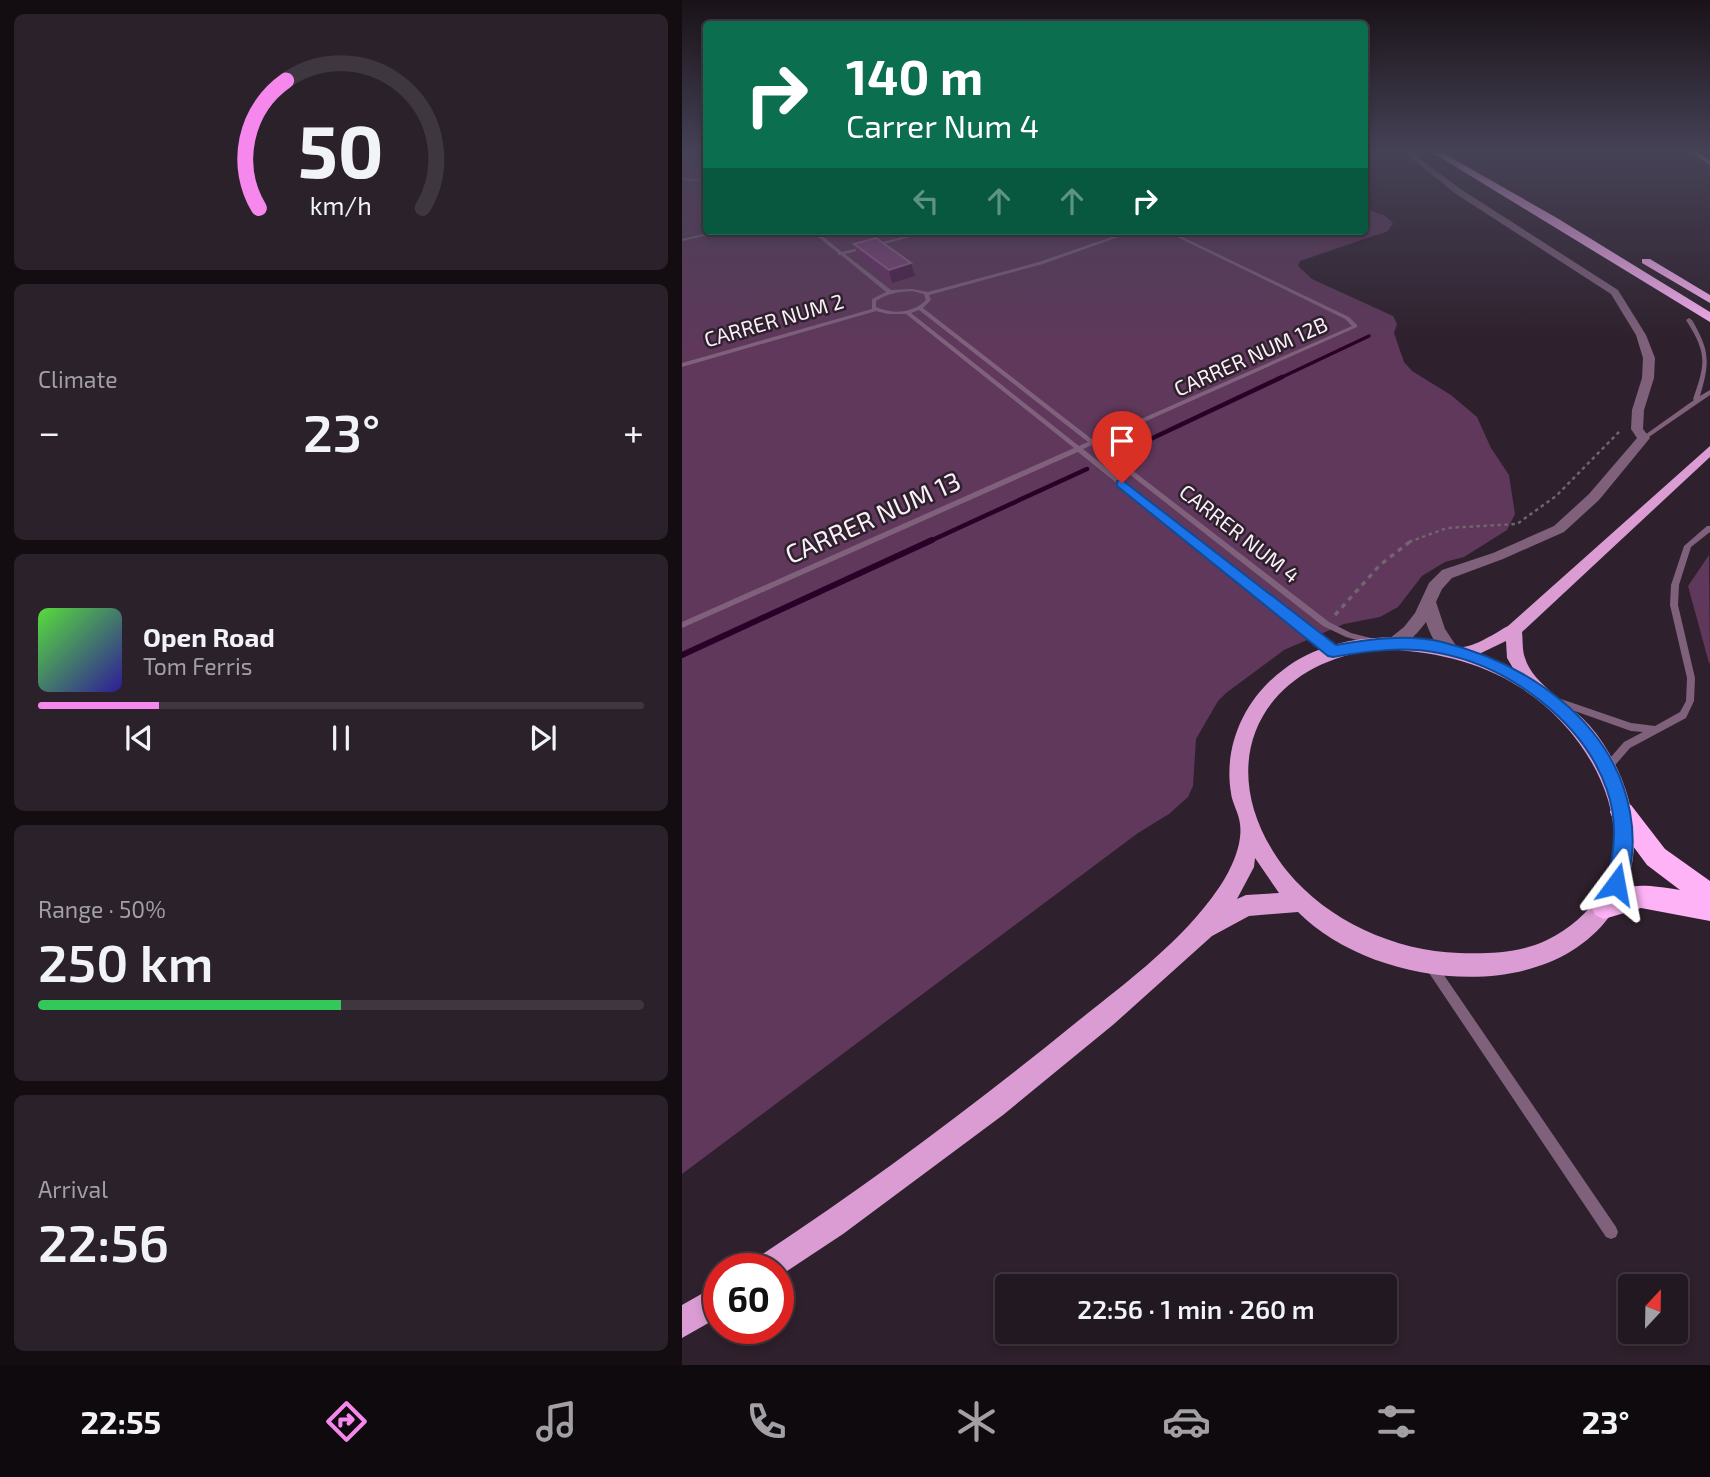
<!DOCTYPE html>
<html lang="en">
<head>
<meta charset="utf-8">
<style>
  body { margin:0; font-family:"Exo 2",sans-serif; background:#2a212a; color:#f1f3f6; height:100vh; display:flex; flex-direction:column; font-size:26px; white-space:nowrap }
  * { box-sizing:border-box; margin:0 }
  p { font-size:23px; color:#a2a0a5 }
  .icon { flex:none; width:38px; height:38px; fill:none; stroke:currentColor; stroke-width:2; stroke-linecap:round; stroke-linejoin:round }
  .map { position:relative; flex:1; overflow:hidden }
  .panel { display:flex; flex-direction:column; gap:14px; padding:14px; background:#130d12; width:682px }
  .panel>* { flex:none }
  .top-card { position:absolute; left:21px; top:21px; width:665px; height:214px; border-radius:7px; box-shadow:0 4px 10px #0003,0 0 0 2px #3f373f; background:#0b6e4f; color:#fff; overflow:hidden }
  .needle { width:46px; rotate:22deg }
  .controls { position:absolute; left:936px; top:1274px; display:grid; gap:14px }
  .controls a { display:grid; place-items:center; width:70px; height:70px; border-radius:7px; background:#221821; box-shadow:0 4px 10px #0003,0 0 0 2px #3f373f; font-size:35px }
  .speed { position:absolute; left:21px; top:1253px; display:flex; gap:14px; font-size:35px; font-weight:700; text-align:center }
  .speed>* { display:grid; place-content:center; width:91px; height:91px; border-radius:50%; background:#221821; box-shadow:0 4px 10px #0003,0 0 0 2px #3f373f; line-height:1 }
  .speed .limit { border:10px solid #d22; background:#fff; color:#111 }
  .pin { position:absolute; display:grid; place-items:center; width:60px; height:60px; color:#fff; margin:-72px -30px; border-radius:50% 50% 50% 0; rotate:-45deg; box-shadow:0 0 7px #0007 }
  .pin .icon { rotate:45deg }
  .me { position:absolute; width:77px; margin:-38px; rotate:13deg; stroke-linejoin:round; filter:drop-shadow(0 0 5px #0008) }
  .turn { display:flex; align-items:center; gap:24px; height:147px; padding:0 28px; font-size:32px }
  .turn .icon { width:91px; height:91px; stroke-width:2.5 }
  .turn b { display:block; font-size:49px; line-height:60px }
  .lanes { display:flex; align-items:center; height:66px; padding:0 28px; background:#0003; justify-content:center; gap:35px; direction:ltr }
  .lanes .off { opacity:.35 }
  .big { font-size:52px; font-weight:600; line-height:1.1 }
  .panel .tile { flex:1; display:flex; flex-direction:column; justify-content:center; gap:10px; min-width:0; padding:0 24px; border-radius:10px; background:#2a212a }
  .panel .dial { align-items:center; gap:0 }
  .dial svg { height:182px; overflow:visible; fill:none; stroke:#3f373f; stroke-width:7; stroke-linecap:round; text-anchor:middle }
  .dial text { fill:#f1f3f6; stroke:none }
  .song { display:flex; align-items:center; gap:21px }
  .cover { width:84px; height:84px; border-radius:10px; background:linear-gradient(135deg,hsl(110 70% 55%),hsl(250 70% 35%)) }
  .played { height:7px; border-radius:4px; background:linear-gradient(90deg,#f688ed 20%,#3f373f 20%) }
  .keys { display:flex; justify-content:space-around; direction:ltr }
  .heat { display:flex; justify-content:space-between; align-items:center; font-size:38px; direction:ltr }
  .charge { height:10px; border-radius:5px; background:linear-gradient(90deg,#34c759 50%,#3f373f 0) }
  .trip { position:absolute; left:313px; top:1274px; width:402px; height:70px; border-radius:7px; background:#221821; box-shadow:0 4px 10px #0003,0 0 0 2px #3f373f; font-weight:600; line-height:70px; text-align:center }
  .menu { display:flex; height:112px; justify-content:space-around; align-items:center; background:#0e0a0d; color:#a2a0a5 }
  .menu .icon { width:49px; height:49px }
  .menu .on { color:#f688ed }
  .menu b { font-size:32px; color:#f1f3f6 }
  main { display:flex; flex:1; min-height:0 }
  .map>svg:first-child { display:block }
</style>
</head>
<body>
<main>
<section class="panel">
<div class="tile dial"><svg viewBox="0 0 100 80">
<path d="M14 69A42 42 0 1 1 86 69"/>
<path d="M14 69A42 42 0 0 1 26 13" stroke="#f688ed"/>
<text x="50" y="56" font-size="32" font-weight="700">50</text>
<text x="50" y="72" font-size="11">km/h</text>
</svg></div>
<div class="tile"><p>Climate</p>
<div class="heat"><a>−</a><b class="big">23°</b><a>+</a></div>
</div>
<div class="tile">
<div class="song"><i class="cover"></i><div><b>Open Road</b><p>Tom Ferris</p></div></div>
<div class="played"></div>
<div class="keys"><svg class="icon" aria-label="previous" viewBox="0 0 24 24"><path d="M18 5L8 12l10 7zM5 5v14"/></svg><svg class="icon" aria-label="pause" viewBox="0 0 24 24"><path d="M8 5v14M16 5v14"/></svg><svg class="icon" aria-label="next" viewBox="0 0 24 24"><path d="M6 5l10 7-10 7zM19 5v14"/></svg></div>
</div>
<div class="tile"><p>Range · 50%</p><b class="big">250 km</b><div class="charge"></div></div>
<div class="tile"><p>Arrival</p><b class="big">22:56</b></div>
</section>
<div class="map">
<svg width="1028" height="1365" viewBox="0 0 1028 1365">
  <rect width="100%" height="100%" fill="#2e202c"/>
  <path fill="#5f385b" d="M0 153H24V231H682L683 209 702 215 711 223 706 231 618 261 616 266 630 279 711 316 715 324 712 333 722 362 730 371 769 395 795 417 809 448 827 475 833 514 825 530 782 557 763 562 740 576 716 607 698 617 662 624 602 650 544 693 536 701 514 739 511 786 506 797 487 814 456 833 0 1174Z
    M1027 555 1028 663H1027L1006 586Z"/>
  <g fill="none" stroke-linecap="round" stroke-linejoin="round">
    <path stroke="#2a0029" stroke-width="3.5" d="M596 379 687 336"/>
    <path stroke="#2a0029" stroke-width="4.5" d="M441 452 600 377
      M246 542 405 469"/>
    <path stroke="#2a0029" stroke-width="6" d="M0 655 250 540"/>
    <path stroke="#71646f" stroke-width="2.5" stroke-dasharray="3.5 3.5" stroke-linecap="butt" d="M727 542 765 528 835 524 874 496 939 430"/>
    <path stroke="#71646f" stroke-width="3.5" stroke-dasharray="5 5" stroke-linecap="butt" d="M653 615 698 565 730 540"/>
    <path fill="#7f617c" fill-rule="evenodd" d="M0 178 24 180V182L0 180Z
      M35 231H43L0 241V239Z
      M129 231H134L160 252 245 231H252L163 254 209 290 230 289 246 292 357 262 447 231H453L361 264 247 295 249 300 241 308 411 440 670 326 663 319 483 231H488L667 317 675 325V327L415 443 647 622 669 633 696 640 697 642 696 644 693 645 664 637 641 626 410 445 401 449 654 650 655 652 654 654H648L396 452 0 628V622L392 448 224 314H206L194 311 0 367V363L190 309V299L204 292 159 255H156V253ZM230 291 242 294 244 300C231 313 212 315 194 307V301C206 293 217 292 230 291ZM237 310 406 442 397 446 229 313Z
      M1007 318 1010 320C1028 351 1028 362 1018 396L1028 390V395L964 439H960V437L1012 400 1011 399C1024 363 1025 353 1004 320Z
      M1025 526H1028V532L1009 547 997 585 996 605 1013 678 1012 701 1004 718 948 748 928 771 925 772 922 771 920 768 922 765 942 742 961 732 949 731 873 704 872 702 873 700 876 698 949 723 973 726 998 712 1004 701 1005 678 988 605 989 585 1002 546Z
      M749 960 753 962 934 1227 936 1232 934 1237 929 1239 924 1237 745 970 743 966 745 962Z"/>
    <path fill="#7f617c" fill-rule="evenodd" d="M723 153H730L780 190 936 290 964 335 973 358 972 378 962 410 961 429 968 438 917 500 882 532 821 559 770 578 760 589 754 602 763 629 777 650 769 656C756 652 748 634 744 622 735 634 720 652 704 647L702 643 722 627 733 613 747 583 760 570 811 553 872 526 907 494 955 438 949 429 950 410 960 378 961 358 954 335 929 294 774 194Z"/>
    <path fill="#da9cd3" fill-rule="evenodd" d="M1010 153H1017L1028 160V165Z
      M1028 446V457L840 632C841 640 840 650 843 658 851 685 889 704 908 726 933 755 952 799 952 837 953 866 944 894 927 917 859 1008 689 986 616 912L567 916 530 936 432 1024 321 1115 161 1234 96 1277V1269H68L73 1259C183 1187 289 1108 391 1025 442 984 499 943 536 889 548 872 561 845 558 824 557 813 550 803 549 793 541 746 563 698 601 670 638 641 689 634 735 639 749 640 763 646 777 647 792 648 813 633 826 626ZM824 641 825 658 831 668 797 654ZM698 649C748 651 796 660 839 688 927 744 983 880 865 940 839 953 805 954 777 953 713 951 646 921 605 871 526 771 573 663 698 649ZM573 858 597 893 564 895 555 899 572 867Z
      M37 1284V1317L0 1338V1305Z"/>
    <path fill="#feb3f6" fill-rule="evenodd" d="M751 153H761L875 218 1028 312V322Z
      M960 259H968L1028 295V303L960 263Z
      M940 801 949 805 983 849 1028 881V921L959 908 922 919 913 915 909 906 913 897C948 883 961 884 998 890L965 865 931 819 928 812 931 805Z"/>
  </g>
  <path fill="#6d2f69" d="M172 244 233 276 210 283 176 257Z"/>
  <path fill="#4d214a" d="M229 263 233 276 210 283 207 270Z"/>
  <path fill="#7c4478" stroke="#905f8c" stroke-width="2" d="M194 238 229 263 207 270 172 244Z"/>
  <linearGradient id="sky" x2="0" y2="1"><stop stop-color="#191218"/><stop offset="0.44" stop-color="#464256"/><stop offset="1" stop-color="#464256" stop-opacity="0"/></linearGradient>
  <rect width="1028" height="344" fill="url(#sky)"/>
  <path fill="#1a73e8" stroke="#114b97" stroke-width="2" d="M440 480 654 645C688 639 725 634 760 642 845 663 931 721 948 812 953 840 952 865 941 891L934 894 927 891 924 884C933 853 936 821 925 790 902 722 827 666 757 653 721 646 687 651 651 657L646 656 435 486V481Z"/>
  <g text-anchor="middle" stroke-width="5" stroke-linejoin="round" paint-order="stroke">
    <g font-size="21" fill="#faf0f8" stroke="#2e202c">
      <text transform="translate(92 321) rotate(-16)" y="7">CARRER NUM 2</text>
      <text transform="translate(569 357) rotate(-24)" y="7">CARRER NUM 12B</text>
      <text transform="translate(557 534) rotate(38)" y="7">CARRER NUM 4</text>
    </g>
    <g font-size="26" fill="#faf0f8" stroke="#2e202c">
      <text transform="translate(191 518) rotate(-24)" y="9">CARRER NUM 13</text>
    </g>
  </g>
</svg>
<div class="controls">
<a><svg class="needle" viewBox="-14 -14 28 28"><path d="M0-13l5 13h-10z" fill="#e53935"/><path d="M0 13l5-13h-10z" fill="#a2a0a5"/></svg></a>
</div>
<div class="speed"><div class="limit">60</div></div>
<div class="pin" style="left:440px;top:483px;background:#d93025"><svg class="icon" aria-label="arrive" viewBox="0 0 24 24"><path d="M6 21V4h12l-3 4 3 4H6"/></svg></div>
<svg class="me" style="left:934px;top:884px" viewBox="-20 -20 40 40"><path d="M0-17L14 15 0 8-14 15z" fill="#1a73e8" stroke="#fff" stroke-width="4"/></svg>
<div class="trip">22:56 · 1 min · 260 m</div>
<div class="top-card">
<div class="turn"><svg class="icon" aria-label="right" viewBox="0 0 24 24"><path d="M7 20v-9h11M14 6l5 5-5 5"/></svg><div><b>140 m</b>Carrer Num 4</div></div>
<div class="lanes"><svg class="icon off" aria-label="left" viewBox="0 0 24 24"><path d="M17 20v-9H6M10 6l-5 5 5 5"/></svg><svg class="icon off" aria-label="ahead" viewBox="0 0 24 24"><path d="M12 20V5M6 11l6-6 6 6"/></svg><svg class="icon off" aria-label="ahead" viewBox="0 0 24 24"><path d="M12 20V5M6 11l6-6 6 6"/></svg><svg class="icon" aria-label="right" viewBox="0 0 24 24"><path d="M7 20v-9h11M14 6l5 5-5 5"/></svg></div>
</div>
</div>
</main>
<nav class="menu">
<b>22:55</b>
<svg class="icon on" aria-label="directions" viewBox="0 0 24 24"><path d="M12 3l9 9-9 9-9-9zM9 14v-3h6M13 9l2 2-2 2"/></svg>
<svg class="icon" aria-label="music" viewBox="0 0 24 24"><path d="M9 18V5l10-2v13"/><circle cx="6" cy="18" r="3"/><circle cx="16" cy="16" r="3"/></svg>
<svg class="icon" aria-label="phone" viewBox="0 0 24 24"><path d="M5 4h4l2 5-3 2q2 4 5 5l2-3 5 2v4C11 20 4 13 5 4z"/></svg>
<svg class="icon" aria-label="climate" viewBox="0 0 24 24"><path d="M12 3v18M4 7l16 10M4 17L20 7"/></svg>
<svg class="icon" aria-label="car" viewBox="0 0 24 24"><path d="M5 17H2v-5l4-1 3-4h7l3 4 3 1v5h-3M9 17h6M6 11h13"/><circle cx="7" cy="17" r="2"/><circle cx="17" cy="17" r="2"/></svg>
<svg class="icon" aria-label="filters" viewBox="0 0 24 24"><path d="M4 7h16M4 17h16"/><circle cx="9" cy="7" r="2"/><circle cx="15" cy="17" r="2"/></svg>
<b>23°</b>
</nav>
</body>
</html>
